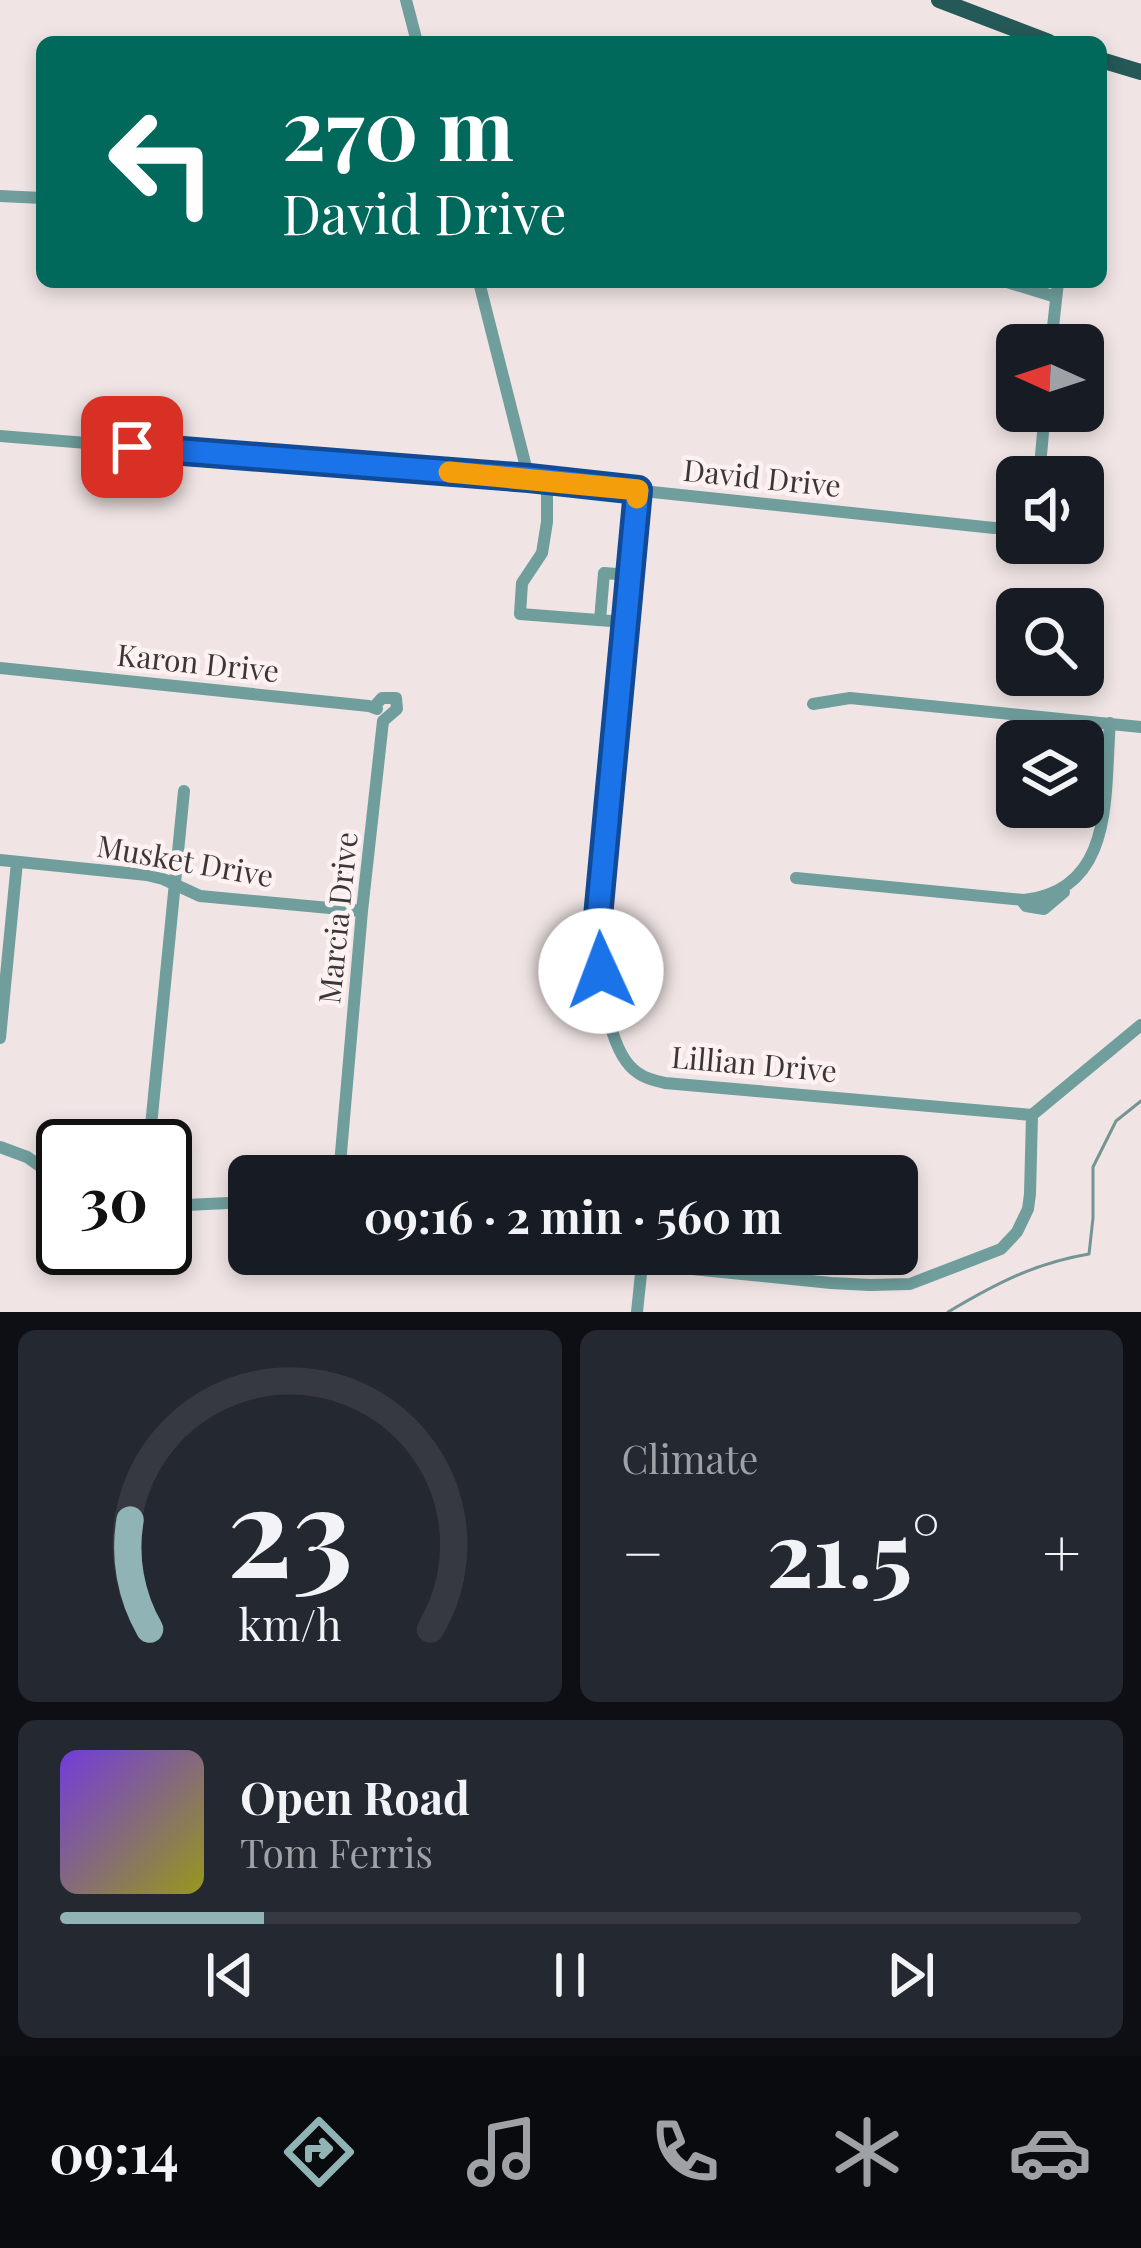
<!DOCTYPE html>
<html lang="en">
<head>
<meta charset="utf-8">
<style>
  body { margin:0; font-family:"Playfair Display",serif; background:#242831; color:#f1f3f6; height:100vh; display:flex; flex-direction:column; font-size:45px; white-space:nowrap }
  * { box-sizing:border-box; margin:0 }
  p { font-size:39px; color:#9ea1a6 }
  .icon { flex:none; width:66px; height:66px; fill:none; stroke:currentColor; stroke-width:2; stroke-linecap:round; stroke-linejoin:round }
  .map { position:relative; height:1312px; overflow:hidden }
  .details { display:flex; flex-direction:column; gap:18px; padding:18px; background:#0d0f14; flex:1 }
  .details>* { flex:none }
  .hud { position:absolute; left:36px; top:36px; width:1071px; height:252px; border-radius:18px; box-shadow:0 6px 18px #0003; background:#00695c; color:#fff; overflow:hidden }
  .needle { width:78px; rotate:273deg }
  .fabs { position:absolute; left:996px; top:324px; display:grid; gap:24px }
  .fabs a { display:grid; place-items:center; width:108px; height:108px; border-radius:18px; background:#171b24; box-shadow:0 6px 18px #0003; font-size:60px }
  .speed { position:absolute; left:36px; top:1119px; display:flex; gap:24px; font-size:60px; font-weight:700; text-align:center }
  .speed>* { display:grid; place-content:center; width:156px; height:156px; border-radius:50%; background:#171b24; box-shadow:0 6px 18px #0003; line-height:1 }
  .speed .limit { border:6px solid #111; border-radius:18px; background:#fff; color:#111 }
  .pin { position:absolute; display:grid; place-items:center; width:102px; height:102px; color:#fff; margin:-51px; border-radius:24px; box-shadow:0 6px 18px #0006 }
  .me { position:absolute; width:132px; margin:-66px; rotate:358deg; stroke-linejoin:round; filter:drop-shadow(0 0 9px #0008) }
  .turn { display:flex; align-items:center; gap:42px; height:252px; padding:0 48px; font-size:54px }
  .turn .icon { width:156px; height:156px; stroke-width:2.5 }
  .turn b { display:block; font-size:84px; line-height:102px }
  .big { font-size:90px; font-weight:700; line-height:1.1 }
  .details .tile { flex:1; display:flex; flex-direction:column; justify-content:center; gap:18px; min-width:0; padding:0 42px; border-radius:18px; background:#242831 }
  .details .dial { align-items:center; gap:0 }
  .dial svg { height:312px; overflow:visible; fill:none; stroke:#363941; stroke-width:7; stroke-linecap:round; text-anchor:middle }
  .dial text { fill:#f1f3f6; stroke:none }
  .song { display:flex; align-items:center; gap:36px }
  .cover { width:144px; height:144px; border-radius:18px; background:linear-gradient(135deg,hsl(260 70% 55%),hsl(60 70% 35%)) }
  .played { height:12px; border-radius:6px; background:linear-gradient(90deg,#90b4b5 20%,#363941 20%) }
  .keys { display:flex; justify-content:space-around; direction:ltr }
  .heat { display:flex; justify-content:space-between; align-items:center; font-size:66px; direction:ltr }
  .details .tiles { flex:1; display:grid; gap:18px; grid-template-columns:1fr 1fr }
  .tile:last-child { grid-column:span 2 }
  .trip { position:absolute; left:228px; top:1155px; width:690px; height:120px; border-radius:18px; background:#171b24; box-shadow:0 6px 18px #0003; font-weight:700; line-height:120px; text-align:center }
  .menu { display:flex; height:192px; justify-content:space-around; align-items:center; background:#090b0e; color:#9ea1a6 }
  .menu .icon { width:84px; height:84px }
  .menu .active { color:#90b4b5 }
  .menu b { font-size:54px; color:#f1f3f6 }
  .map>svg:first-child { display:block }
</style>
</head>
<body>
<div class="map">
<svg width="1141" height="1312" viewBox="0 0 1141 1312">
  <rect width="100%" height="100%" fill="#f0e5e4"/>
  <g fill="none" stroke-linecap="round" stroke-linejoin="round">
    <path stroke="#749593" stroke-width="3" d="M948 1312C995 1284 1035 1263 1089 1254L1093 1218V1167L1116 1121 1141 1101"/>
    <path stroke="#6f9e9c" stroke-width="12" d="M406 0 417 42
      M0 196 42 198
      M479 282 529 479
      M1007 282 1056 297
      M1051 345 1058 282
      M0 436 529 479 994 528H1017
      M1039 477 1045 411
      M547 480V522L542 553 522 583 520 614 624 622
      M637 490 596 938C601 973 606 1053 638 1073 646 1079 656 1081 665 1083L1032 1115 1141 1025
      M600 620 604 573 629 575
      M0 668 369 706 377 709
      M813 704 850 698 1141 727
      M0 860 147 875 163 879 200 896 362 911
      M796 878 1024 900C1116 890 1104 792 1110 723
      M1021 900 1026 906 1044 909 1064 892
      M0 1038 17 862
      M149 1146 184 791
      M0 1147 27 1157 63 1182
      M339 1176 362 911 383 721 397 709 396 698H382L374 707
      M165 1206 249 1202
      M542 1254 831 1283 870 1285 910 1284 1001 1249 1017 1232 1028 1209 1030 1194 1032 1115
      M637 1312 642 1264"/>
    <path stroke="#245958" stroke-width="16" d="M939 0 1049 42
      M1101 60 1141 72"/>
  </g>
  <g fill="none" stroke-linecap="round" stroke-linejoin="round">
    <defs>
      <path id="route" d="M132 447 529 478 638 490 596 938 601 971"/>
    </defs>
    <use href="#route" stroke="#114b97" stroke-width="30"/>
    <use href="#route" stroke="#1a73e8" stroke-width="21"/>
    <path stroke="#f59e0b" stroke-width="21" d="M449 472 638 490 637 498"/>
  </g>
  <g text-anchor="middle" stroke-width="9" stroke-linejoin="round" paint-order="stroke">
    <g font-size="30" fill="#3c3737" stroke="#fdf2f1">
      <text transform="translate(762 479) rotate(6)" y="10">David Drive</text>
      <text transform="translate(198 664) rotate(6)" y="10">Karon Drive</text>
      <text transform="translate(185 862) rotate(10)" y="10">Musket Drive</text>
      <text transform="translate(339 918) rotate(-84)" y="10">Marcia Drive</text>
      <text transform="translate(754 1065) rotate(5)" y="10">Lillian Drive</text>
    </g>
  </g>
</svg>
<div class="fabs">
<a><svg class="needle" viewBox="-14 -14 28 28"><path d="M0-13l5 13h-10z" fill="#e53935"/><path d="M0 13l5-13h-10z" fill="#9ea1a6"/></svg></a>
<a><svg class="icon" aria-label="sound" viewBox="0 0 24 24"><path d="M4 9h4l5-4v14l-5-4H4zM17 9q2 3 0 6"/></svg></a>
<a><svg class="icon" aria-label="search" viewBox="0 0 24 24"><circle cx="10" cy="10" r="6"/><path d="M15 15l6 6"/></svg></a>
<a><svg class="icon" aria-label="layers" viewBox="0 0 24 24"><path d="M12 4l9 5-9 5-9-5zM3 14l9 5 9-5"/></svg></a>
</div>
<div class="speed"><div class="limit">30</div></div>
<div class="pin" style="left:132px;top:447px;background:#d93025"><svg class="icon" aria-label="arrive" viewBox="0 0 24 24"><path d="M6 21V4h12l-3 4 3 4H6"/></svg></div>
<svg class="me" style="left:601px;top:971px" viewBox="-20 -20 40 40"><circle r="19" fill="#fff"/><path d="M0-13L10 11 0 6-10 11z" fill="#1a73e8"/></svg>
<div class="trip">09:16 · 2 min · 560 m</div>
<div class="hud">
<div class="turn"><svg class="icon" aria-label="left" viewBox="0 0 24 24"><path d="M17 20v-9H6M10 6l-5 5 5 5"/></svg><div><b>270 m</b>David Drive</div></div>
</div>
</div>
<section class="details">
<div class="tiles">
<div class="tile dial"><svg viewBox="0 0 100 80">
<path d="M14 69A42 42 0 1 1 86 69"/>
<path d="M14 69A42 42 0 0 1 9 41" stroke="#90b4b5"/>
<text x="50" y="56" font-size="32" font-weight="700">23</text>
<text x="50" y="72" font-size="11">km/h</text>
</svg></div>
<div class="tile"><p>Climate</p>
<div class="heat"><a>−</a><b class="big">21.5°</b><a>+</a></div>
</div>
<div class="tile">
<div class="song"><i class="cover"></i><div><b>Open Road</b><p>Tom Ferris</p></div></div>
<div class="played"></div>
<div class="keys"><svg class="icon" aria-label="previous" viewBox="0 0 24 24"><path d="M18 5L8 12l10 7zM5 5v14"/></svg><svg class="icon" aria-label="pause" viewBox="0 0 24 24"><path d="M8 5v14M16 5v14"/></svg><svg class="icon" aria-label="next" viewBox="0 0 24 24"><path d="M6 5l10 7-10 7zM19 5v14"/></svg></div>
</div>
</div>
</section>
<nav class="menu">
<b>09:14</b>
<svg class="icon active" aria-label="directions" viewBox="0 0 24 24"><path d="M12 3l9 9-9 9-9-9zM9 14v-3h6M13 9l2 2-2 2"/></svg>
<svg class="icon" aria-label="music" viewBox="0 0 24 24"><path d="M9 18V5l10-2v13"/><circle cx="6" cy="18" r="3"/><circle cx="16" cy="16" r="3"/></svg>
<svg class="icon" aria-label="phone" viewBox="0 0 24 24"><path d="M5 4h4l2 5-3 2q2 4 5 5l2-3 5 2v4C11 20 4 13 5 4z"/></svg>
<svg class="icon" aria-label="climate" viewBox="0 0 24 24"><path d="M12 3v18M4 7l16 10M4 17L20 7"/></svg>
<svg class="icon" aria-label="car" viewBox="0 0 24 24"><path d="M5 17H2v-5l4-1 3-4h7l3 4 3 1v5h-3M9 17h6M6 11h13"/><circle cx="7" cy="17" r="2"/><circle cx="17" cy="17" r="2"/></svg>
</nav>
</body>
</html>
